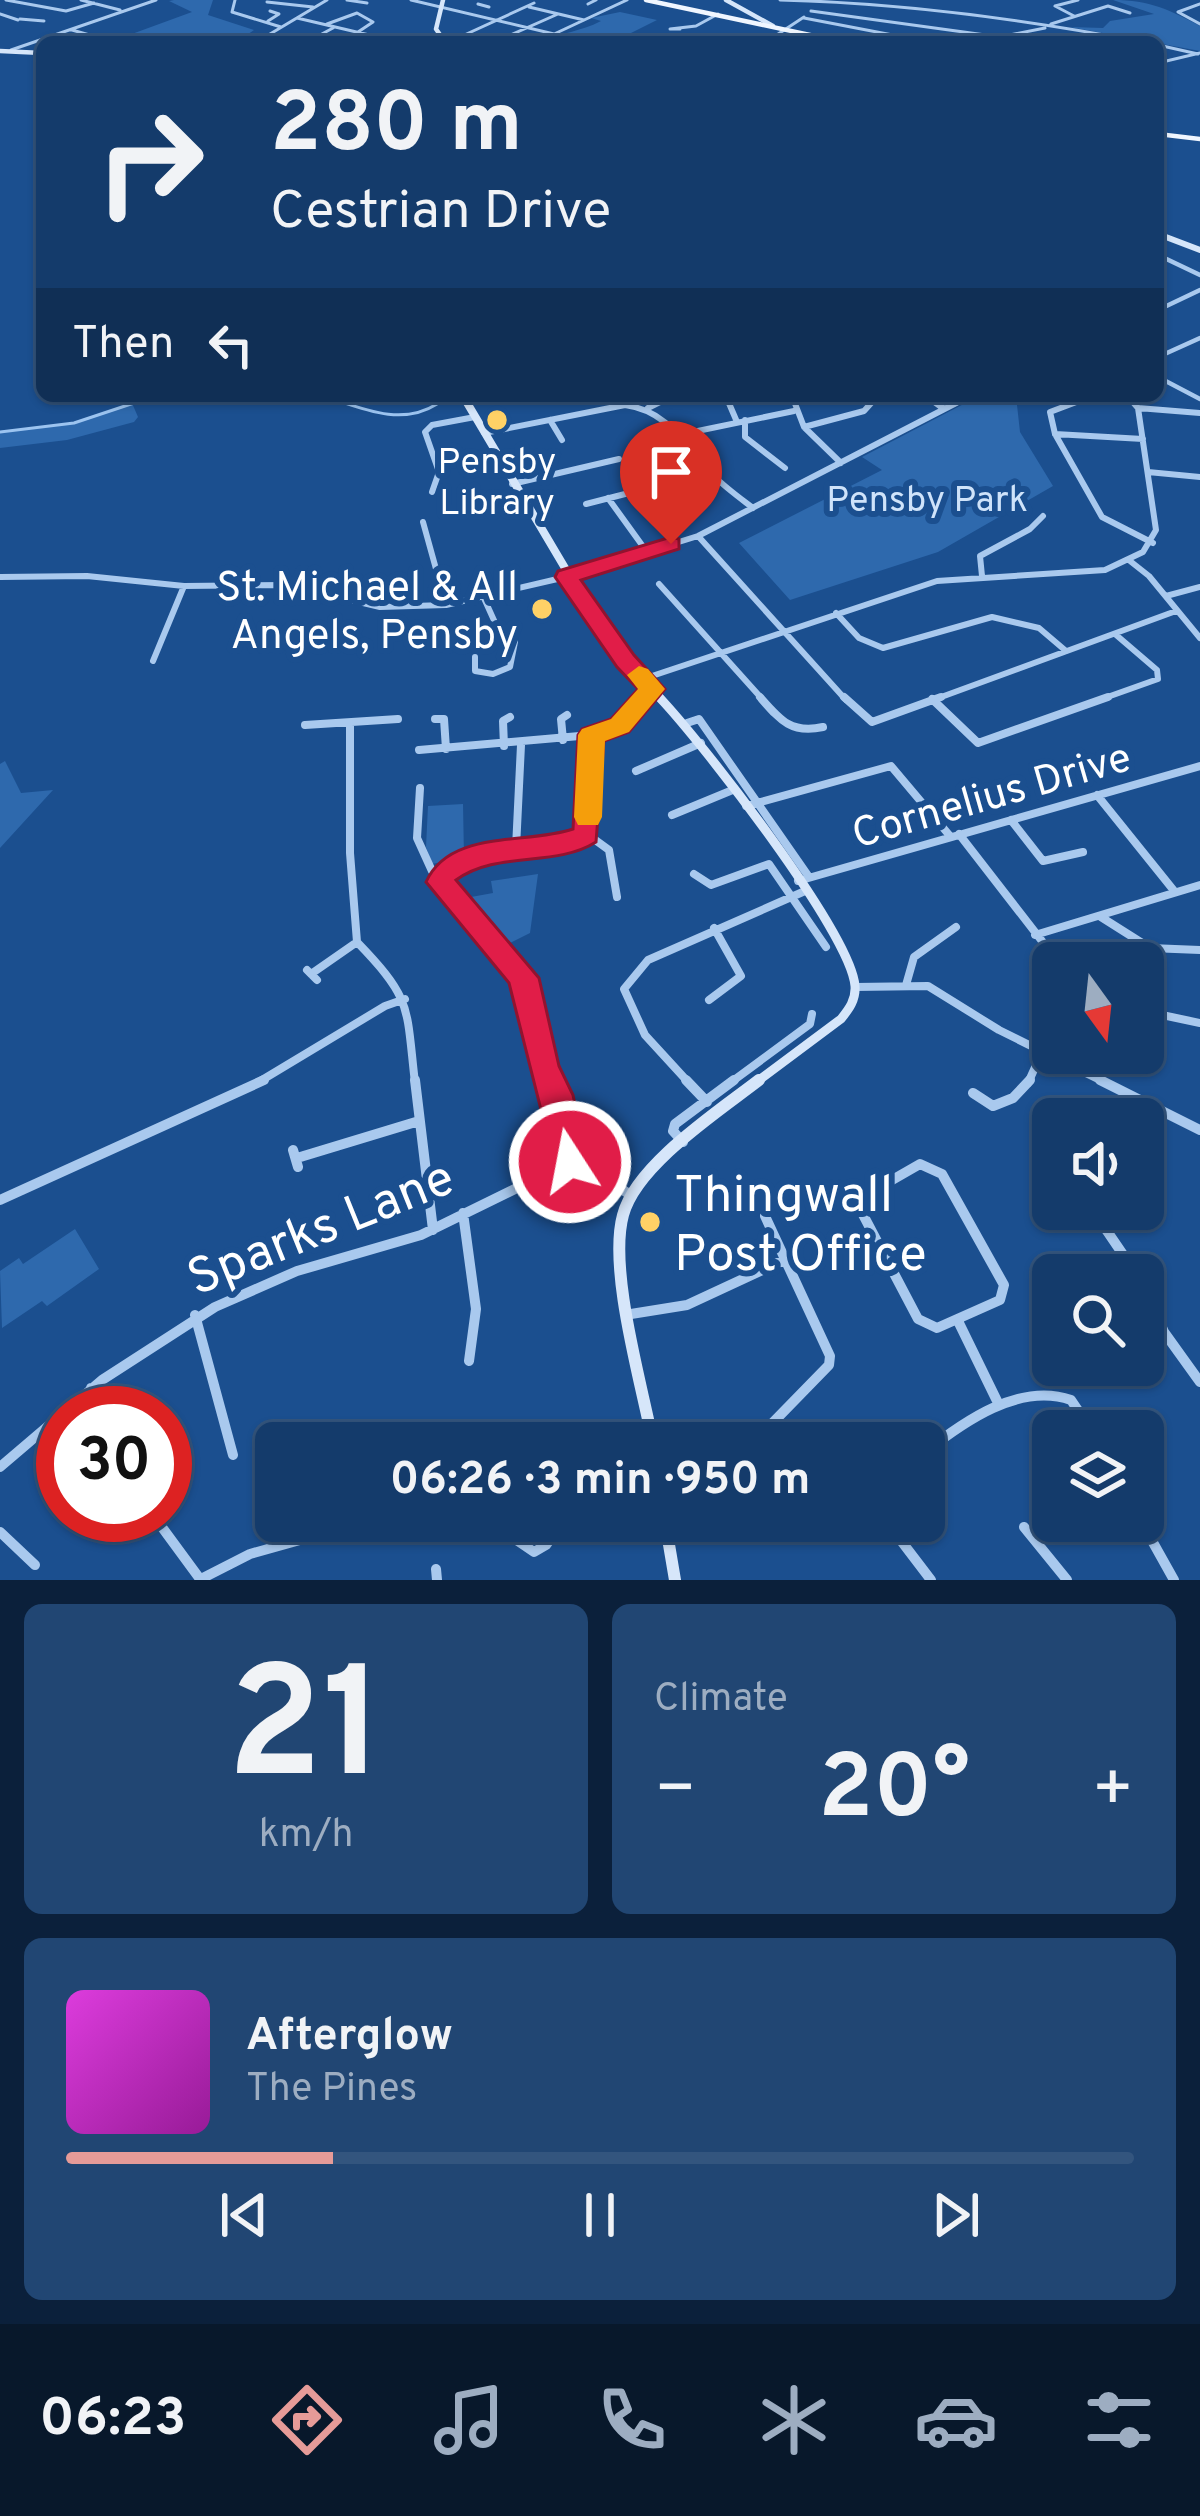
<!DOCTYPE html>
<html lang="en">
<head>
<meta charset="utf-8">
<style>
  body { margin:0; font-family:Overpass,sans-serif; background:#214673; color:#f1f3f6; height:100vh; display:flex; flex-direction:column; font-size:45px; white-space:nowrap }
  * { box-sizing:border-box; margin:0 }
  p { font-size:39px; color:#9dadc1 }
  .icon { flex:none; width:66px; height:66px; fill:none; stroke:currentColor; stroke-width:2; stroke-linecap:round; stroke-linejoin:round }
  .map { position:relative; height:1580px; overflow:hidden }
  .side { display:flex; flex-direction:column; gap:24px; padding:24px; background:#0b203b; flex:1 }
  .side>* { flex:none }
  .banner { position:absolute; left:36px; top:36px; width:1128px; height:366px; border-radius:18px; box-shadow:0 3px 9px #0004,0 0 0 3px #33557e; background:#143b6b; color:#f1f3f6; overflow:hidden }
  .needle { width:78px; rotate:165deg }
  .buttons { position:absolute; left:1032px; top:942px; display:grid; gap:24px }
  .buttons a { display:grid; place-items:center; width:132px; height:132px; border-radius:18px; background:#143b6b; box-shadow:0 3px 9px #0004,0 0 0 3px #33557e; font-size:60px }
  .speed { position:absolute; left:36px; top:1386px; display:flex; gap:24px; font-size:60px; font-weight:700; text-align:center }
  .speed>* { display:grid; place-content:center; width:156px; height:156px; border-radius:50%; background:#143b6b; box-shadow:0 3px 9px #0004,0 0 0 3px #33557e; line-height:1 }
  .speed .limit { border:18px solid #d22; background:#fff; color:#111 }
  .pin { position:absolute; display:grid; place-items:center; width:102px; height:102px; color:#fff; margin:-123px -51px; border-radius:50% 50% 50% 0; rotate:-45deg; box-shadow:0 0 12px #0007 }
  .pin .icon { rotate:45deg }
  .me { position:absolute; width:132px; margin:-66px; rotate:349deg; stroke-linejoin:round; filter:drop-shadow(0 0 9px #0008) }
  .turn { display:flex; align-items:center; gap:42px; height:252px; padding:0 36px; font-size:54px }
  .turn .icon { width:156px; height:156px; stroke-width:2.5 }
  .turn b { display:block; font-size:84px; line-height:102px }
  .then { display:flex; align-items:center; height:114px; padding:0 36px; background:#0003; gap:24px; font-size:45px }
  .big { font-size:90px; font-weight:700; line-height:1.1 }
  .side .card { flex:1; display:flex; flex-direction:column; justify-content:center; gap:18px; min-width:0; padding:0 42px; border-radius:18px; background:#214673 }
  .side .dial { align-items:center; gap:0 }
  .dial b { font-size:156px; line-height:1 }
  .song { display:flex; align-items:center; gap:36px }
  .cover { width:144px; height:144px; border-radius:18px; background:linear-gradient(135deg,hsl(300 70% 55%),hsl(300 70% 35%)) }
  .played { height:12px; border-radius:6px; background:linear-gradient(90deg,#e69b98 25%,#33557e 25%) }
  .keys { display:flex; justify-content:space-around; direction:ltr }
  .heat { display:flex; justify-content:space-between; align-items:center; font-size:66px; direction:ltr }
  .side .tiles { flex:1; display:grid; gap:24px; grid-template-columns:1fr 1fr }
  .card:last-child { grid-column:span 2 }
  .trip { position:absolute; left:255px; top:1422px; width:690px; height:120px; border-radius:18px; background:#143b6b; box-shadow:0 3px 9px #0004,0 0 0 3px #33557e; font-weight:700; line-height:120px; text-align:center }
  .dock { display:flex; height:192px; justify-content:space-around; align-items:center; background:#08182b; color:#9dadc1 }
  .dock .icon { width:84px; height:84px }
  .dock .on { color:#e69b98 }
  .dock b { font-size:54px; color:#f1f3f6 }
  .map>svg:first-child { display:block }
</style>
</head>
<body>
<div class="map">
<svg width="1200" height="1580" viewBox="0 0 1200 1580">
  <rect width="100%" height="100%" fill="#1b4f8f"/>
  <path fill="#2e69ad" d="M174 0H213L208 15 254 30 237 42H110L192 12 169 1Z
    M1113 0C1150 0 1170 10 1200 26V51L1070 27 1103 28 1110 21 1154 14Z
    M620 12 657 20 621 38 633 42H541C562 32 580 32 601 21L591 18Z
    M979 396H1016L1020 432 1053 486 938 552 790 600 739 543 882 470 862 457Z
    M132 403 138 417 134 422 67 440 0 448V432L74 423Z
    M5 761 21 793 53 790 0 848V764Z
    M463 804 464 857 432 864 426 847 428 806Z
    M538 874 530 933 502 947 460 899 493 893 491 881Z
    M75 1229 99 1269 47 1306 42 1301 2 1328 0 1271 19 1258 23 1264Z"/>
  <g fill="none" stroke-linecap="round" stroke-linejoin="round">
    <path stroke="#9cc4f0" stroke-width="3" d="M324 396C361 408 401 427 437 404
      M0 432 74 423 140 401 142 396"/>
    <path stroke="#a9c9ee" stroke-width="3" d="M6 0 66 11 94 3
      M81 0 120 10
      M235 0 232 12 281 27
      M347 0 367 3
      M411 0 554 34
      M780 0C902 3 1023 19 1143 42
      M267 2 313 7
      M478 4 489 7
      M588 4 596 0
      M1200 4 1178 12 1200 24
      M1108 6 1130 13
      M529 7 584 20
      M811 11 1000 37 1045 28
      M0 14 18 20
      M1074 16 1055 6 1078 0
      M297 18 399 42
      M804 18 903 37
      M20 19 44 21
      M268 21 279 14 270 11
      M327 24 357 13 373 22 358 32
      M1051 24 1108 6
      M680 29H670L696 26 718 14
      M72 30 100 38
      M718 36 745 42
      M786 36 804 41
      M443 40 460 37 534 3
      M264 42 265 37 327 0
      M307 42 333 28
      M414 42 441 38
      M495 42 558 14
      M537 42 627 0
      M766 42 804 17
      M1158 45 1198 54
      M11 50 156 0
      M1158 63 1200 53"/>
    <path stroke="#a9c9ee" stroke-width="4.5" d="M1158 255 1200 275
      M1158 310 1200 290
      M1158 357 1200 338
      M1158 377 1200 399
      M726 396 730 404
      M792 396 795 404
      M926 396 938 404
      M1127 396 1135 404
      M656 404 674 396
      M870 404 871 396
      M955 404 971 396
      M1071 404 1094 396"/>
    <path stroke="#a9c9ee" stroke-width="6" d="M728 401 737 422
      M794 401 804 427 841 463
      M933 401 944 409
      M1079 401 1050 412 1055 434 1102 517 1153 543
      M648 408 662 401
      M1138 408 1200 413
      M550 420 562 440
      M745 420V437L785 468
      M804 427 864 411 873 401
      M484 433 625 405C670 411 686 448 715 477 726 488 740 498 753 508
      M1055 434 1143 439
      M628 456 654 440 794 411
      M673 471 690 486
      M1148 472 1200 477
      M685 479 710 472
      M512 484 619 459
      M432 492 439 472 425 432 432 425 475 417
      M608 498 647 552
      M586 504 629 493
      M423 522 446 605
      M698 536 846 700
      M1130 561 1149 576 1200 638
      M982 576 980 556 1030 529 1043 516
      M0 577 87 576 184 586 287 585 380 607 446 605 566 577 698 536 960 401
      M659 584 763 700
      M1166 596 1200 587
      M836 613 859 638 883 648 992 617 1039 628 1066 651
      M475 657V671L493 674 510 667 515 642 497 627 483 596
      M153 661 184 586
      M643 679 937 581 1105 570 1143 552 1156 530 1138 408 1132 401
      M643 700 653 689
      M933 700 1176 611
      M1099 700 1158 679 1157 670 1115 634"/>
    <path stroke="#a9c9ee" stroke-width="8" d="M760 697C780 720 791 734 823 727
      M844 697 872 722 941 697
      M932 699 978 743 1108 697
      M435 719H444L446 749
      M350 723V853L357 942
      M687 723 699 719 809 877
      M305 725 398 719
      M563 740 561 719 567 715
      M504 746 503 721 510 717
      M419 750 591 735
      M636 771 701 743
      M420 788 417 838 432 871 523 978 550 1083
      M1097 795 1175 892
      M746 806 891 766 950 836
      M672 815 735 789
      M1011 820 1043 861 1083 852
      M959 834 1059 963
      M516 848 521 745
      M694 874 711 885 769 864 826 947
      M798 881 1200 766
      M440 882C477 837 540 860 587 834
      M617 897 609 850 587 834 592 735 620 726 646 697
      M1101 917 1150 948 1200 950
      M1035 935 1200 885
      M357 942C413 1000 406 1006 415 1083
      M307 970 317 980
      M311 974 357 942
      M906 985 914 957 956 927
      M855 987 928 986 999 1030 1106 1083
      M709 1000 741 976 714 928
      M1143 1011 1200 1023
      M257 1083 385 1006 405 999
      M689 1083 645 1035 624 989 648 960 805 891
      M730 1083 810 1024 812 1014
      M1028 1083 1042 1052"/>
    <path stroke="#a9c9ee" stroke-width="10" d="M415 1080 433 1230
      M549 1080 570 1162
      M686 1080 707 1102
      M1100 1080 1200 1130
      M973 1093 993 1106 1013 1098 1030 1080
      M683 1142 673 1131 675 1124 734 1080
      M293 1150 298 1167
      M297 1158 419 1121
      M920 1164 942 1174 1004 1285 1000 1300 937 1328 918 1319 859 1207 866 1195Z
      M0 1200 264 1080
      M1092 1209 1137 1275
      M463 1213 476 1309 469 1361
      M1143 1284 1164 1332 1200 1382
      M631 1314 687 1305 784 1260
      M195 1315 233 1455
      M958 1321 999 1405
      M91 1388 101 1413
      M753 1443 829 1365 830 1356 765 1216
      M924 1453C963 1422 1019 1382 1071 1400L1092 1431
      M0 1467 102 1380 215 1307 297 1271 421 1235 570 1162H580L629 1194
      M153 1515 200 1579
      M886 1521 931 1580
      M1141 1521 1174 1580
      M1024 1527 1067 1580
      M499 1528 534 1552 546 1545 563 1521
      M0 1532 35 1565
      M436 1569 437 1580
      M201 1579 250 1554 332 1531"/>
    <path stroke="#d6e6fa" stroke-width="4.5" d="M443 0 436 29 445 42
      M726 0 773 26
      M0 51 42 53"/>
    <path stroke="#d6e6fa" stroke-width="6" d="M1158 234 1200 250
      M463 396 468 404"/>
    <path stroke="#d6e6fa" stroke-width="8" d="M466 401 597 622 662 700"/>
    <path stroke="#d6e6fa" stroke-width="9" d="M659 697C701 741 851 933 855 986 856 1000 849 1009 841 1019L755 1083"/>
    <path stroke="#d6e6fa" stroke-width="12" d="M653 1443C642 1385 608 1270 623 1215 636 1165 719 1111 759 1080
      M665 1521 675 1580"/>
    <path stroke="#f0f6ff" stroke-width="4.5" d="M646 0 843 42
      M1158 134 1200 139"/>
  </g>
  <path fill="#e11d48" stroke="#92132f" stroke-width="3" d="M671 537 679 539V549L581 580 634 655 665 689 629 732 604 741 596 842C555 868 497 850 456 880L539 978 559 1066 573 1095 587 1162 582 1173 570 1178 557 1173 509 983 426 882C450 829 526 845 573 829L578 735 582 729 611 719 638 689 617 667 555 577 558 571Z"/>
  <path fill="#f59e0b" d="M639 666 648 669 665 689 629 732 605 741 602 817 598 825H578L574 817 578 735 582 729 611 719 638 689 627 675Z"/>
  <g fill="#ffd166" stroke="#1b4f8f" stroke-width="4.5">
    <circle cx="497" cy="420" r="12"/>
    <circle cx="542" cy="609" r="12"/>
    <circle cx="650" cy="1222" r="12"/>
  </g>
  <g text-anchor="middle" stroke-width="12" stroke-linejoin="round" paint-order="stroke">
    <g font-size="36" fill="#fff" stroke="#1b4f8f">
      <text x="497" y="473">Pensby<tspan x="497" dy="41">Library</tspan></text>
    </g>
    <g font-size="36" fill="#cfe3fa" stroke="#1b4f8f">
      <text x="927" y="511">Pensby Park</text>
    </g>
    <g font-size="42" fill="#fff" stroke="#1b4f8f" text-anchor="end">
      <text x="518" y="600">St. Michael &amp; All<tspan x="518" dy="48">Angels, Pensby</tspan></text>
    </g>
    <g font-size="42" fill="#fff" stroke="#1b4f8f">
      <text transform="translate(991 794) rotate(-16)" y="15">Cornelius Drive</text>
    </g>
    <g font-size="51" fill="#fff" stroke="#1b4f8f" text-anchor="start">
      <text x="674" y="1211">Thingwall<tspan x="674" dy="59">Post Office</tspan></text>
    </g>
    <g font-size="51" fill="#fff" stroke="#1b4f8f">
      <text transform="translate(320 1226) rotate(-22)" y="18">Sparks Lane</text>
    </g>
  </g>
</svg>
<div class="buttons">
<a><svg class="needle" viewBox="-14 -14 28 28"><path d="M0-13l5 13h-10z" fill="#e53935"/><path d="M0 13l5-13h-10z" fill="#9dadc1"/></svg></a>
<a><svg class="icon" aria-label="sound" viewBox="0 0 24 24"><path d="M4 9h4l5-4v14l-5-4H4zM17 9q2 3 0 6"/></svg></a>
<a><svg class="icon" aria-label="search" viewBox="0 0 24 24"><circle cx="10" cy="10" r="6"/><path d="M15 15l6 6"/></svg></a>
<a><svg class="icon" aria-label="layers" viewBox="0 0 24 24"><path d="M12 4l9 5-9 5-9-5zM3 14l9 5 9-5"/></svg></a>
</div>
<div class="speed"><div class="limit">30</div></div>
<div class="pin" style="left:671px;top:544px;background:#d93025"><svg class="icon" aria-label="arrive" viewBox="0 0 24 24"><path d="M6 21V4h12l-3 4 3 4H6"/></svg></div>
<svg class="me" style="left:570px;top:1162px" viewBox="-20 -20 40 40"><circle r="17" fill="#e11d48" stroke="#fff" stroke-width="3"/><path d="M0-11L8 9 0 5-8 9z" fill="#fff"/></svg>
<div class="trip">06:26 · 3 min · 950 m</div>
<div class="banner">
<div class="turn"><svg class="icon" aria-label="right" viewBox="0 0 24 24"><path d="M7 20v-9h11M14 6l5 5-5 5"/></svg><div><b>280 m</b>Cestrian Drive</div></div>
<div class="then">Then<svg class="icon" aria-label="left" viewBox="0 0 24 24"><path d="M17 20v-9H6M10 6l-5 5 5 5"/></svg></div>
</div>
</div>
<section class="side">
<div class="tiles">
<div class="card dial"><b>21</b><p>km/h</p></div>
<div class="card"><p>Climate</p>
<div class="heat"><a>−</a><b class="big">20°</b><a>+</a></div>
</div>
<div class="card">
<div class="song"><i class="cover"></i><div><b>Afterglow</b><p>The Pines</p></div></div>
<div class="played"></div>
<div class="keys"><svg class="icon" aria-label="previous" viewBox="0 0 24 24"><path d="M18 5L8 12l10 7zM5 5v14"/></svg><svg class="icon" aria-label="pause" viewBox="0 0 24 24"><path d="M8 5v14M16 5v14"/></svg><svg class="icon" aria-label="next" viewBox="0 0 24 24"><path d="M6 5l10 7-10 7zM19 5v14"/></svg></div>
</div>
</div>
</section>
<nav class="dock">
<b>06:23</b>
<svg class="icon on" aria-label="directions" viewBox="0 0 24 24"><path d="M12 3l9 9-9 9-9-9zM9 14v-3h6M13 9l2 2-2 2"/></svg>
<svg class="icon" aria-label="music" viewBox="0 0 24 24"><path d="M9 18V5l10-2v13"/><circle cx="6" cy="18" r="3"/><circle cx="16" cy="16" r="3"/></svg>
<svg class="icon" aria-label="phone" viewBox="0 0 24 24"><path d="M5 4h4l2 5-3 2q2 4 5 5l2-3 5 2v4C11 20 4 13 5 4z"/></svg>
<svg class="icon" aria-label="climate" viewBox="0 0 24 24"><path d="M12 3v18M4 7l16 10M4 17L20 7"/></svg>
<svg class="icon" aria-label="car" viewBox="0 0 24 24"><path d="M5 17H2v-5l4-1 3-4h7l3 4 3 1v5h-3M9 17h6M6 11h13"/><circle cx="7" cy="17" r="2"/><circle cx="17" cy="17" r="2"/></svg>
<svg class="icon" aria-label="filters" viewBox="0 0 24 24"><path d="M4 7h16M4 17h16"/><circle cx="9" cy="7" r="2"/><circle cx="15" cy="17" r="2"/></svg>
</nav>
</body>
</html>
